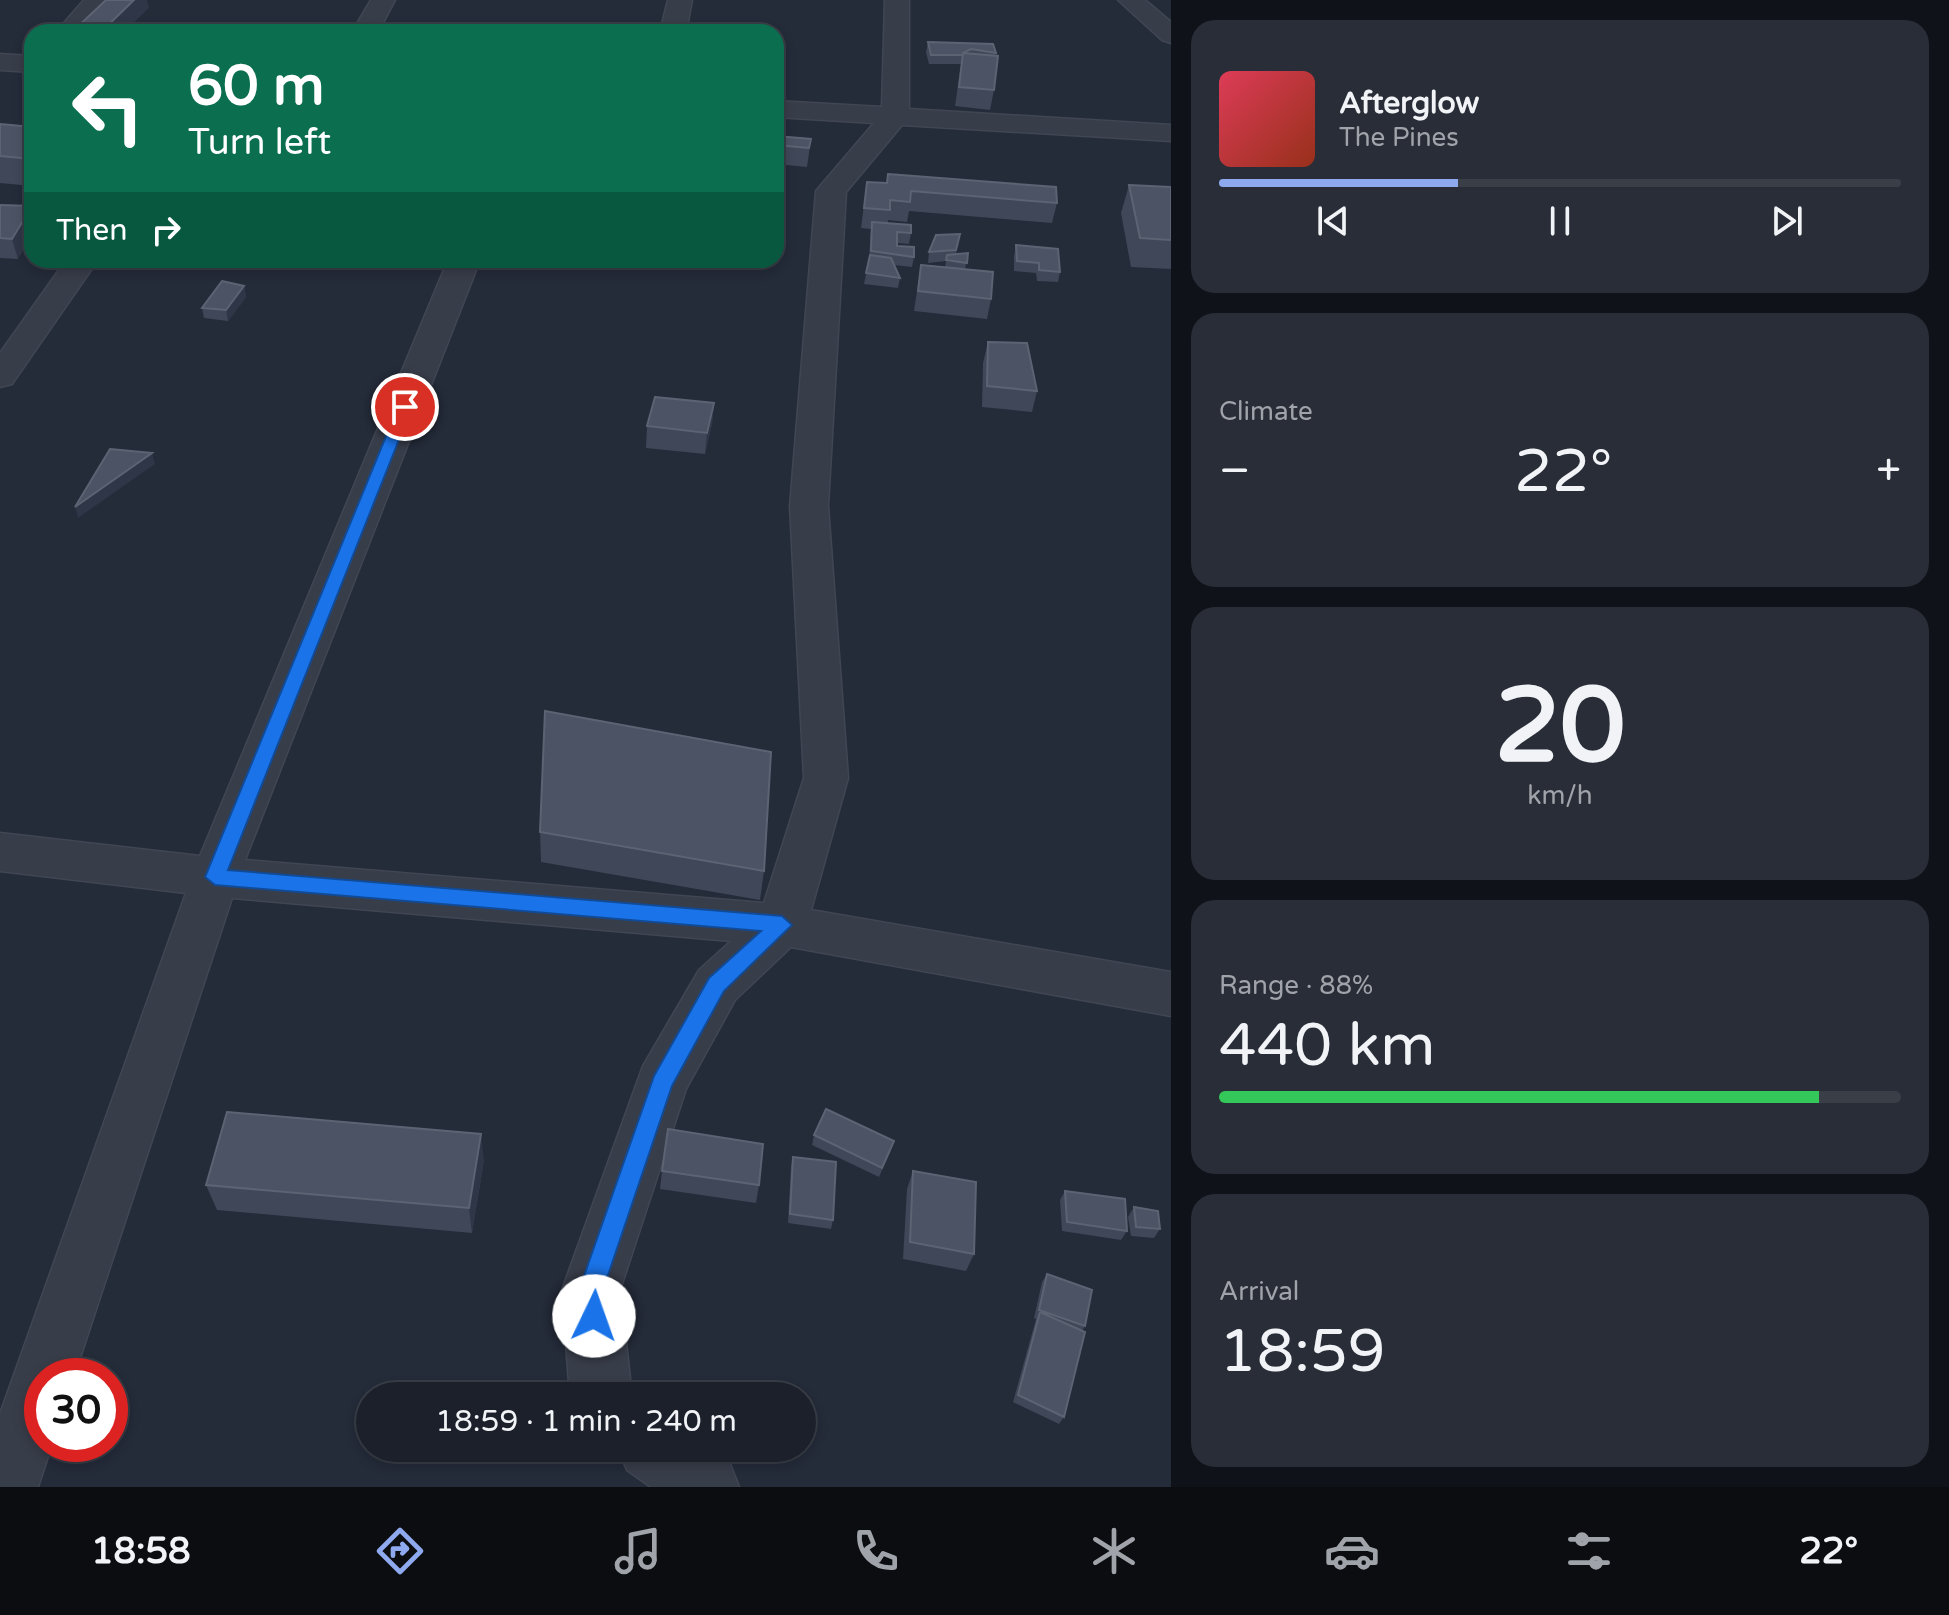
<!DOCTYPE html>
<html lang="en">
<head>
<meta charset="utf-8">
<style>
  body { margin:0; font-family:"Varela Round",sans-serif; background:#282d37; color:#f1f3f6; height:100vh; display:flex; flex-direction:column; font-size:30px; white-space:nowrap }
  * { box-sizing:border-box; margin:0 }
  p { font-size:26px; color:#a0a3a9 }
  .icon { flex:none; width:44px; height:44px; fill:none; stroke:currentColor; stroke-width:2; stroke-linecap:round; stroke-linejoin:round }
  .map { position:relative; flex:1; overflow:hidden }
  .details { display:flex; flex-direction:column; gap:20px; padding:20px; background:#0f1218; width:778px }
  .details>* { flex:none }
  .hud { position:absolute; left:24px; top:24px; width:760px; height:244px; border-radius:24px; box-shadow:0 4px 12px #0003,0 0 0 2px #393e47; background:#0b6e4f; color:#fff; overflow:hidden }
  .speed { position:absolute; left:24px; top:1358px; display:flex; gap:16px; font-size:40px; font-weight:700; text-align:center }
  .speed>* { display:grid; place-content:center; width:104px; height:104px; border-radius:50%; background:#1b202b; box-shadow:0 4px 12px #0003,0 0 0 2px #393e47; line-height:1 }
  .speed .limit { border:12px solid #d22; background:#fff; color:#111 }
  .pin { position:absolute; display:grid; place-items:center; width:68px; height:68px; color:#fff; margin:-34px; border:4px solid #fff; border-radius:50%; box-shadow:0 2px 8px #0007 }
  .me { position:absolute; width:88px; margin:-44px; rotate:3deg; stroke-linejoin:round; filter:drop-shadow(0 0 6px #0008) }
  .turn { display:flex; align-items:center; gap:28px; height:168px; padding:0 32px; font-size:36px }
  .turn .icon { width:104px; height:104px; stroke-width:2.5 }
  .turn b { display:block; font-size:56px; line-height:68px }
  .then { display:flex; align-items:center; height:76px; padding:0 32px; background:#0003; gap:16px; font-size:30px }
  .big { font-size:60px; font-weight:600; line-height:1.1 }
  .details .tile { flex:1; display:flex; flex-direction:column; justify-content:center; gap:12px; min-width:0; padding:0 28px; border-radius:24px; background:#282d37 }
  .details .dial { align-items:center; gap:0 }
  .dial b { font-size:104px; line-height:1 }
  .song { display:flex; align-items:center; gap:24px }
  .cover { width:96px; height:96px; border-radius:12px; background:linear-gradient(135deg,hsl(350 70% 55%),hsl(10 70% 35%)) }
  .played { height:8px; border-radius:4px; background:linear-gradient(90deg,#8fa9ef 35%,#393e47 35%) }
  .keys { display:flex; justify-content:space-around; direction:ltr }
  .heat { display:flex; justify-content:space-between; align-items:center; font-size:44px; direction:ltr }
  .charge { height:12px; border-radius:6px; background:linear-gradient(90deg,#34c759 88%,#393e47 0) }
  .trip { position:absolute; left:356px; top:1382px; width:460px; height:80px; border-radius:40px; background:#1b202b; box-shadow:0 4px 12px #0003,0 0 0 2px #393e47; font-weight:600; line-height:80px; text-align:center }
  .menu { display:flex; height:128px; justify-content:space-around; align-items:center; background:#0b0d11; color:#a0a3a9 }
  .menu .icon { width:56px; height:56px }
  .menu .active { color:#8fa9ef }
  .menu b { font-size:36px; color:#f1f3f6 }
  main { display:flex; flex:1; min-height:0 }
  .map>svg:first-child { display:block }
</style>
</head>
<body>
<main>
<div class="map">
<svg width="1171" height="1487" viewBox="0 0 1171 1487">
  <rect width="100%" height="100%" fill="#242b39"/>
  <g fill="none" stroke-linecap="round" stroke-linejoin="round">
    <defs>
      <path id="minor" d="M84 0H109L82 32H56Z
        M371 0H395L378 32H352Z
        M668 0H692L686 32H660Z
        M885 0H909V109L1171 125V141L902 125 846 192 828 506 848 778 811 910 1171 972V1016L791 947 735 1000 686 1089 620 1290 632 1396H570L562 1290 643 1066 699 970 731 941 232 898 74 1376H42V1444H52L38 1487H0V1414L186 893 0 871V833L200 856 448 260H480L245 860 764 903 804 778 790 506 816 191 874 123 776 117V101L882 107Z
        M1118 0H1145L1171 22V43L1162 40Z
        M0 54 32 56V72L0 70Z
        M66 260H98L12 384 0 387V353Z
        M618 1448H705L730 1464 739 1487H651L627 1470Z"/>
    </defs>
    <use href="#minor" stroke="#414653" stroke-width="3"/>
    <use href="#minor" fill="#383d4a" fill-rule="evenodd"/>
  </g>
  <path fill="#404758" d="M928 42 996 53 994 90 990 110 955 106 961 64H929L926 52Z
    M0 124 32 127V186L0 183Z
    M776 136 811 139 807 167 776 164Z
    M888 174 1057 203 1052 223 909 211 907 222 888 220V223L911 233 909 244 897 243V246L914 257 912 267 894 265 900 278 898 288 864 284 869 259 871 229 861 228 867 182 886 183Z
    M1129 185 1171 187V269L1131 267 1121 213Z
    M0 205 32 206 18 259 0 258Z
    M960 234 956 254 968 253 965 270 991 299 987 319 914 311 921 265 945 267 946 261 928 263 929 252Z
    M1016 245 1060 272 1058 282 1037 281 1036 273 1014 271V256Z
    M244 286 246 297 228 321 204 318 202 308Z
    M988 342 1037 391 1032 412 982 407 983 363Z
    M714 403 712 424 705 454 646 448 647 426Z
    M540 832 764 871 760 900 541 862Z
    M814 1135 891 1150 879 1177 812 1145Z
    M793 1157 833 1220 831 1229 788 1223 791 1166Z
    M484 1160 472 1233 217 1210 206 1185Z
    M662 1171 759 1185 756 1203 660 1189Z
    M913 1171 974 1254 966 1271 903 1259 907 1189Z
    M1065 1191 1127 1231 1121 1240 1062 1231 1060 1200Z
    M1134 1207 1160 1229 1154 1238 1131 1236 1128 1217Z
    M1047 1274 1085 1326 1082 1331 1064 1417 1059 1424 1013 1402 1036 1319 1034 1318 1042 1282Z"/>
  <path fill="#2f3647" d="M134 0H147L149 8 124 32H101Z
    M32 207V236L18 259 12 239Z
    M244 286 246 297 228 321 226 310Z
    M714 403 712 424 705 454 707 433Z
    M152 453 155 464 78 518 75 507Z
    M481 1134 484 1160 472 1233 469 1208Z"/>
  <path fill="#4c5364" stroke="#5c6373" stroke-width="2" d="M106 0H134L101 32H72Z
    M928 42 993 44 996 53 971 49 963 53V55H931Z
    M963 53 998 56 994 90 959 87Z
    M0 124 32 127V159L0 156Z
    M776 136 811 139 809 148 776 145Z
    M888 174 1056 187 1057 203 911 191 910 202 890 200V210L864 208 867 182 887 183Z
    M1129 185 1171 187V240L1140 238Z
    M0 205 32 206 12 239 0 238Z
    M872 222 911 225V233L897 232V246L914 247V257L871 251Z
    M960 234 956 250 929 252 936 235Z
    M1016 245 1058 249 1060 272 1039 270V263L1017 261Z
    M968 253 967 263 946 260 947 255Z
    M870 255 891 258 900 278 866 273Z
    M921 265 993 272 991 299 918 291Z
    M222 281 244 286 226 310 202 308Z
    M988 342 1027 343 1037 391 987 386Z
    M655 397 714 403 707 433 647 426Z
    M110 449 152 453 75 507Z
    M545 711 771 752 764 871 540 832Z
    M826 1109 894 1141 882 1168 814 1135Z
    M227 1112 481 1134 469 1208 206 1185Z
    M668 1129 763 1144 759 1185 662 1171Z
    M793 1157 836 1162 833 1220 790 1214Z
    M913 1171 976 1182 974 1254 910 1242Z
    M1065 1191 1125 1199 1127 1231 1067 1222Z
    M1134 1207 1158 1211 1160 1229 1136 1227Z
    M1047 1274 1092 1290 1085 1326 1039 1310Z
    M1040 1312 1085 1332 1064 1417 1018 1395Z
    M692 1383 701 1390 702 1396H676L681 1385Z"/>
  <path fill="#1a73e8" stroke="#114b97" stroke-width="2" d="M405 403 412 407 228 870 782 916 792 925 724 991 672 1086 603 1290 606 1316 602 1325 594 1328 585 1325 579 1290 654 1076 709 978 761 931 215 885 205 877 398 407Z"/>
</svg>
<div class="speed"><div class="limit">30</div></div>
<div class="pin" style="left:405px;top:407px;background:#d93025"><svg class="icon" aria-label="arrive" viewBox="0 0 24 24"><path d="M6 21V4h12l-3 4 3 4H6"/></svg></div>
<svg class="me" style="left:594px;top:1316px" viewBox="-20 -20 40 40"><circle r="19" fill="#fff"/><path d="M0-13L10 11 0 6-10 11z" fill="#1a73e8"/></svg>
<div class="trip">18:59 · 1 min · 240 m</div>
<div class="hud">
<div class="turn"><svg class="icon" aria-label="left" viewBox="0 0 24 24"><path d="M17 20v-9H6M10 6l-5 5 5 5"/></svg><div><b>60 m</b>Turn left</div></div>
<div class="then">Then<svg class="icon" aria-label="right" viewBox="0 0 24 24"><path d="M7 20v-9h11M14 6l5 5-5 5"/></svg></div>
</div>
</div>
<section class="details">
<div class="tile">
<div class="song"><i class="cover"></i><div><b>Afterglow</b><p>The Pines</p></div></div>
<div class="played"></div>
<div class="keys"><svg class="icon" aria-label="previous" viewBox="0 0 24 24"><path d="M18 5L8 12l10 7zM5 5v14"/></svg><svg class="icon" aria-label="pause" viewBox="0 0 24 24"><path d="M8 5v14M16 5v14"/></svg><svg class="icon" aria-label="next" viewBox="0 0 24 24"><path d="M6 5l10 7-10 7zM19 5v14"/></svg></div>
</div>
<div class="tile"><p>Climate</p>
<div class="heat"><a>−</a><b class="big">22°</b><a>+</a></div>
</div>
<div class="tile dial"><b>20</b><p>km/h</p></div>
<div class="tile"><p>Range · 88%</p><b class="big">440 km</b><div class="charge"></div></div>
<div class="tile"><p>Arrival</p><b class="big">18:59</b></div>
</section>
</main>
<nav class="menu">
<b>18:58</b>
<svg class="icon active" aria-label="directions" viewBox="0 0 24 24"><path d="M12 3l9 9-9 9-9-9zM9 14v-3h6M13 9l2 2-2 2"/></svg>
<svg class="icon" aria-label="music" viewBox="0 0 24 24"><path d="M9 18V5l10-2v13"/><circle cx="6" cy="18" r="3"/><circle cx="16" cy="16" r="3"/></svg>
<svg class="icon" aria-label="phone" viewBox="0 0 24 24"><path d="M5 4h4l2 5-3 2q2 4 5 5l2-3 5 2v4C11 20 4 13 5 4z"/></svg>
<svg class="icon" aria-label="climate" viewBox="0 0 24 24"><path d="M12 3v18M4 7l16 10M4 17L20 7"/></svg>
<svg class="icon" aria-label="car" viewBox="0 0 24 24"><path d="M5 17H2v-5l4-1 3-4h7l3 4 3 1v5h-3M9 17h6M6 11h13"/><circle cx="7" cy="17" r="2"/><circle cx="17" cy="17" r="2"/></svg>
<svg class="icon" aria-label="filters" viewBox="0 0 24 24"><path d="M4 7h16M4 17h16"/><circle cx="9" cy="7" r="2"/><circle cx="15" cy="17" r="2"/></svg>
<b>22°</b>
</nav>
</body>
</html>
